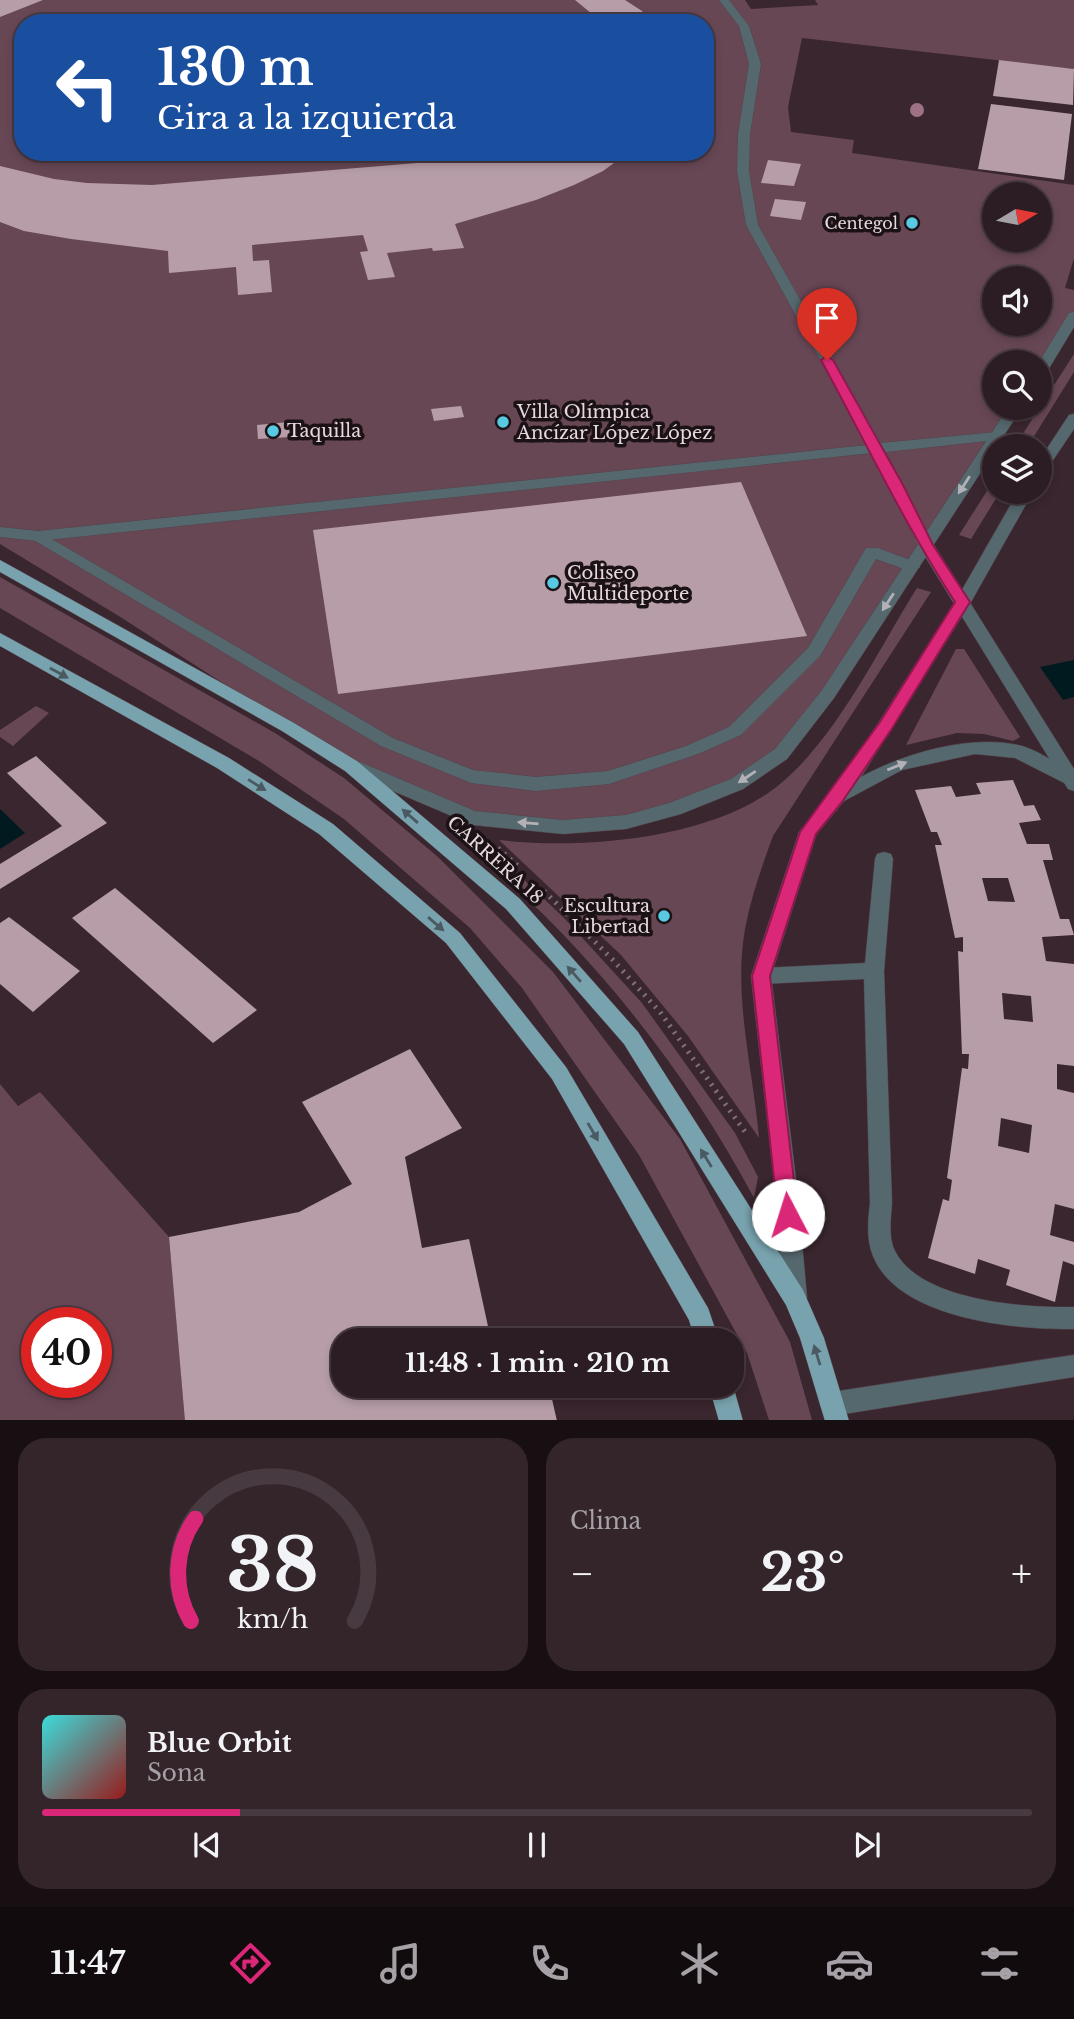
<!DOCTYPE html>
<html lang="es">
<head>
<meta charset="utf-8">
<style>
  body { margin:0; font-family:"Libre Baskerville",serif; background:#34252b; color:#f1f3f6; height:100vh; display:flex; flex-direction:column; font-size:26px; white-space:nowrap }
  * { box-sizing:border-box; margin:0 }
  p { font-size:23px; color:#a6a1a6 }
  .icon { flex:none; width:38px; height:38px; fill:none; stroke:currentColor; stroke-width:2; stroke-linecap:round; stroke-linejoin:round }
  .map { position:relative; height:1420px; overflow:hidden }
  .side { display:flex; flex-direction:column; gap:18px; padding:18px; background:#180f13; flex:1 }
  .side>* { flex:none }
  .hud { position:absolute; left:14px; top:14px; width:700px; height:147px; border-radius:28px; box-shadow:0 4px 10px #0003,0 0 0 2px #483a41; background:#1a4fa0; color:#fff; overflow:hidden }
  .needle { width:46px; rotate:80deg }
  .tools { position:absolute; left:982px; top:182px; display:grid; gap:14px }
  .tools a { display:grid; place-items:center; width:70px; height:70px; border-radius:50%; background:#2c1c23; box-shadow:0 4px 10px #0003,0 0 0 2px #483a41; font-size:35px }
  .speed { position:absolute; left:21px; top:1307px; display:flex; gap:14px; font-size:35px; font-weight:700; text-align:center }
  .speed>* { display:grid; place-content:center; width:91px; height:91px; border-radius:50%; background:#2c1c23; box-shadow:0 4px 10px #0003,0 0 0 2px #483a41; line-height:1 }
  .speed .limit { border:10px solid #d22; background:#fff; color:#111 }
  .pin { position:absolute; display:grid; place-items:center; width:60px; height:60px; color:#fff; margin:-72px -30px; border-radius:50% 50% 50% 0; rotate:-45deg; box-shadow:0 0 7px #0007 }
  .pin .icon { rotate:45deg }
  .me { position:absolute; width:77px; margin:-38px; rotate:355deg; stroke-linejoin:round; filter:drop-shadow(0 0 5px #0008) }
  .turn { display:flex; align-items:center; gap:24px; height:147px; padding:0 28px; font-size:32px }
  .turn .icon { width:91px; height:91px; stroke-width:2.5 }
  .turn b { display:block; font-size:49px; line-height:60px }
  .big { font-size:52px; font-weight:700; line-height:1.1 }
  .side .tile { flex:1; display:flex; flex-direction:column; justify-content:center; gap:10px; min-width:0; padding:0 24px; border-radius:28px; background:#34252b }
  .side .dial { align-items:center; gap:0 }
  .dial svg { height:182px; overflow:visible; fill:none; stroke:#483a41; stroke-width:7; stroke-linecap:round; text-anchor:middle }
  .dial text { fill:#f1f3f6; stroke:none }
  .song { display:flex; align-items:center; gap:21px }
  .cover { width:84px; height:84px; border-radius:10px; background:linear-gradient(135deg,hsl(180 70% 55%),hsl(0 70% 35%)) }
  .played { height:7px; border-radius:4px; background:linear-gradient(90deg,#db2777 20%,#483a41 20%) }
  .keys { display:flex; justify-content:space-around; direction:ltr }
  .heat { display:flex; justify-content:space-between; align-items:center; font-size:38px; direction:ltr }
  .side .tiles { flex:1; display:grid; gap:18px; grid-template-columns:1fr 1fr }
  .tile:last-child { grid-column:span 2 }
  .trip { position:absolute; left:331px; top:1328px; width:413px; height:70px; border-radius:28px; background:#2c1c23; box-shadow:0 4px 10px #0003,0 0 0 2px #483a41; font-weight:700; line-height:70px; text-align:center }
  .tab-bar { display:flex; height:112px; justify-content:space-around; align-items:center; background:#120b0e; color:#a6a1a6 }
  .tab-bar .icon { width:49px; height:49px }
  .tab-bar .active { color:#db2777 }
  .tab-bar b { font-size:32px; color:#f1f3f6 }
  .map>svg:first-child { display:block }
</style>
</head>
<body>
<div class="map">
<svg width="1074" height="1421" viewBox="0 0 1074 1421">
  <rect width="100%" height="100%" fill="#3a262f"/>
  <path fill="#684755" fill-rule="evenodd" d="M0 0H745L751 9 818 5 815 0H1074V69L802 38 788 107 791 132 854 140 852 153 1074 185V258L1065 288 1074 290V316L1040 372V362H994V408H1015L781 754 737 784 626 822 473 818 351 766 122 618 0 544ZM23 23H705V152H23ZM994 194H1040V240H994ZM994 278H1040V324H994Z
    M1074 354V372L1028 446H1015Z
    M994 480V492H1000L971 539 959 535Z
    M0 577 275 733 344 778 438 857 553 972 680 1139 790 1342 812 1420H769L747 1353 639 1155 522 988 470 928 344 819 259 761 0 608Z
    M917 588 931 592 773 836C762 866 751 897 745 929 733 997 753 1069 759 1138L688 1036 621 955 499 840C581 850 714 839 780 784 837 737 878 650 917 588Z
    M956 649H964L1020 737 1013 741 984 734 957 733 906 745Z
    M36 706 49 713 13 746 0 737V730Z
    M486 843 565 919 642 1003 735 1133 758 1177 754 1198C700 1096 627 998 545 916 520 891 492 868 465 845Z
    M0 1084 18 1106 40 1092 169 1237 185 1420H0ZM37 1323H96V1382H37Z"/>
  <path fill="#011a20" d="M1074 660V697L1063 700 1040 667Z
    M0 809 25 833 0 849Z"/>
  <path fill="#b69da7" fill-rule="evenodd" d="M0 0H43L0 17Z
    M575 0H625L642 11 649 23H603Z
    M999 60 1074 69 1073 105 993 96Z
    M991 104 1072 114 1064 180 978 169Z
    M490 152H629L603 171 574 185 536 200 455 224 464 248 433 251 432 248 387 253 395 277 368 280 360 252 368 251 363 235 252 245 253 261 269 260 272 292 238 295 236 267 169 273 168 251 71 239 24 231 0 222V166L54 179 87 183 152 185 417 163Z
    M768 160 801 164 794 186 761 183Z
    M775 199 806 202 801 220 770 216Z
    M461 406 464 417 434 421 431 409Z
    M289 422 290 437 258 439 257 425Z
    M741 482 807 636 338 694 313 530Z
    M36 756 107 823 0 889V864L62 826 7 773Z
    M1013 780 1024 806 1034 805 1041 820 1019 823 1027 844H1049L1053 860H1043L1060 919H1069L1074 935 1042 937 1046 961 1074 964V1066L1057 1064V1089L1074 1093V1209L1055 1204 1050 1235 1074 1242V1265L1063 1261 1055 1302 1006 1285 1010 1270 978 1259 975 1274 928 1258 943 1199 949 1201 952 1180 947 1178 962 1068 968 1069 969 1054H962L958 951 963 952V937L955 938 935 845H942L937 832H931L915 790 951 786 956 797 981 794 976 783ZM982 878H1008L1015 902 988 901ZM1002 993 1031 996 1033 1022 1004 1019ZM1001 1118 1032 1125 1029 1153 998 1146Z
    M115 888 143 912 257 1010 213 1043 72 918Z
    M9 917 80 971 33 1012 0 984V923Z
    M410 1049 462 1128 405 1157 422 1248 469 1239 491 1340H343V1386H549L557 1421H185L169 1237 299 1212 352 1184 302 1102Z"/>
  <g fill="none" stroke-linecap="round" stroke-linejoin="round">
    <defs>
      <path id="service" d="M719 0H729L749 26 761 64 750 134 749 171 758 225 881 443 996 432 1003 436 996 440 886 452 934 545 932 549 926 550 918 545 872 453 38 541 0 537V527L38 531 867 445 746 225 737 171 738 134 749 64 739 26Z
        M884 852 891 854 893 859 884 971 892 1203C891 1218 888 1237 895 1251 920 1301 1025 1308 1074 1307V1329C1016 1330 898 1319 873 1256 866 1239 868 1220 870 1203L864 979 761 984 754 982 751 976 754 970 761 968 865 963 875 859 877 854Z"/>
      <path id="pedestrian" d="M38 531 393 738 473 770 536 777 608 771 686 746 729 727 808 648 866 548H878L918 563 920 567 912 572 876 559 820 656 741 735 698 754 609 784 536 791 471 783 381 746 32 539 30 536Z"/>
      <path id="minor" d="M926 540 934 545 1074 769V791L1068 789 918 545Z
        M1074 1355V1377L832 1416 823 1412 820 1404 823 1396 832 1392Z"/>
      <path id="tertiary" d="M1074 312V327L1045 375 1040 376 1039 362 1069 313Z
        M1008 408H1022L997 446H994V452L834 698 787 759 743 789 681 814 626 829 563 834 473 825 348 772 345 767 348 762H360L475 811 563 820 626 815 669 803 731 779 775 749 822 690Z
        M1074 414V429L1045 472 1040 473V459L1069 415Z
        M1018 492H1033L971 602 861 777C904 753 973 733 1022 746 1040 751 1058 765 1074 774V788L1015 758 975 754 902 770 844 801 816 835 771 976 797 1188 807 1297 803 1305 795 1308 787 1305 783 1297 775 1188 751 976 799 832 831 793 879 722 955 602Z"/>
      <path id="primary" d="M0 560 294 723 357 761 520 899 638 1032 803 1290 824 1338 849 1421H825L800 1338 786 1305 624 1044 506 909 345 771 282 731 0 572Z
        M0 633 229 758 333 824 460 933 566 1067 708 1308 719 1340H695L689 1320 552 1079 446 943 319 834 217 768 0 646Z
        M732 1382 743 1421H719L709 1386H732Z"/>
    </defs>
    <use href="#service" stroke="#56424b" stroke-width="1"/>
    <use href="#pedestrian" stroke="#56424b" stroke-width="1"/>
    <use href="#minor" stroke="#56424b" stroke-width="1"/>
    <use href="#tertiary" stroke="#56424b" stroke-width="1"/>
    <use href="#primary" stroke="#56424b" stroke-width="1"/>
    <path stroke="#827078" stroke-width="5" stroke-dasharray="2 6" stroke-linecap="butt" d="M498 848 520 868
      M544 891 612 959 660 1012 748 1136"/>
    <use href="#service" fill="#54686e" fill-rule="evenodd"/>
    <use href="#pedestrian" fill="#54686e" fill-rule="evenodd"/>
    <use href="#minor" fill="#54686e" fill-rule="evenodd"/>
    <use href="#tertiary" fill="#54686e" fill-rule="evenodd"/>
    <use href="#primary" fill="#78a3ae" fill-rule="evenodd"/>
  </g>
  <circle fill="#9f7185" cx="917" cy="110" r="7"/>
  <defs><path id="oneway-solid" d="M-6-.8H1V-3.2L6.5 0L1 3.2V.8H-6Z" transform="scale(1.75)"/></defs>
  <g fill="#b3b1b7">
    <use href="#oneway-solid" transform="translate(964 485) rotate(123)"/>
    <use href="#oneway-solid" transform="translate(888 602) rotate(123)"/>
    <use href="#oneway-solid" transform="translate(897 766) rotate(-22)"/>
    <use href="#oneway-solid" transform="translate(747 777) rotate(146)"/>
    <use href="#oneway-solid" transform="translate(528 823) rotate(-175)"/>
  </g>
  <g fill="#4a5a62">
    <use href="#oneway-solid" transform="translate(59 673) rotate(29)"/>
    <use href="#oneway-solid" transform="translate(257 785) rotate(32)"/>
    <use href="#oneway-solid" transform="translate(410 816) rotate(-139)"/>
    <use href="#oneway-solid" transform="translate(436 924) rotate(41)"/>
    <use href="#oneway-solid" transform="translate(574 974) rotate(-131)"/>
    <use href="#oneway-solid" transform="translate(593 1132) rotate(60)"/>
    <use href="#oneway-solid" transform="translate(706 1158) rotate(-122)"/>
    <use href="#oneway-solid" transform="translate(817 1355) rotate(-107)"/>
  </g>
  <path fill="#db2777" stroke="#8e194d" stroke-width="2" d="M827 356 833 360 903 485 933 545 970 602 891 730 842 802 816 834 770 976 798 1215 795 1222 788 1225 781 1222 778 1215 752 976 800 832 880 722 955 602C905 525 865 441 821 360Z"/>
  <g fill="#58c9e3" stroke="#1b1216" stroke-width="2.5">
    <circle cx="912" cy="223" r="7"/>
    <circle cx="503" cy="422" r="7"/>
    <circle cx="273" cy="431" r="7"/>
    <circle cx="553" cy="583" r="7"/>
    <circle cx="664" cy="916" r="7"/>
  </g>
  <g text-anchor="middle" stroke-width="7" stroke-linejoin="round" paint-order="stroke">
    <g font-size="16" fill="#e6d8de" stroke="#1b1216" text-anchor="end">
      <text x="898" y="229">Centegol</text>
    </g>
    <g font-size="18" fill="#e6d8de" stroke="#1b1216" text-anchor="start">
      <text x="517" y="418">Villa Olímpica<tspan x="517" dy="21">Ancízar López López</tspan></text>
      <text x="287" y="437">Taquilla</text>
      <text x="567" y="579">Coliseo<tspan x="567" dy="21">Multideporte</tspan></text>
      <text x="650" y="912" text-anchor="end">Escultura<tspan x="650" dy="21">Libertad</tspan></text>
    </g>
    <g font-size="18" fill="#e6d8de" stroke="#1b1216">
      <text transform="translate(495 860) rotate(42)" y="6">CARRERA 18</text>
    </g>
  </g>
</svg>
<div class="tools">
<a><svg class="needle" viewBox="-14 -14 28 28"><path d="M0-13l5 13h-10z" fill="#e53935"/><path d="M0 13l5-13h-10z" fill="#a6a1a6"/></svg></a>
<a><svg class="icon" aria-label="sound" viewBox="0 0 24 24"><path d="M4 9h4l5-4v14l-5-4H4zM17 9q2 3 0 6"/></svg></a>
<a><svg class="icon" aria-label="search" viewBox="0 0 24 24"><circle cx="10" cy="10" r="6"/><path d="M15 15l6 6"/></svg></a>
<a><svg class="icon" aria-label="layers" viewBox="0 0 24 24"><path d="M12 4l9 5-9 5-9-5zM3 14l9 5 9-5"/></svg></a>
</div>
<div class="speed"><div class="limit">40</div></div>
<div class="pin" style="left:827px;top:360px;background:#d93025"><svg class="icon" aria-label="arrive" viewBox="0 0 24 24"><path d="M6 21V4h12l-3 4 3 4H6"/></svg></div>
<svg class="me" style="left:788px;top:1215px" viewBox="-20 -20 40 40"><circle r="19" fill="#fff"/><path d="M0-13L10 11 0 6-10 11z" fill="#db2777"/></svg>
<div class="trip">11:48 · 1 min · 210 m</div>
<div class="hud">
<div class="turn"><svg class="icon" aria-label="left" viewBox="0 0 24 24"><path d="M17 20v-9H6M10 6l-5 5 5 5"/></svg><div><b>130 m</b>Gira a la izquierda</div></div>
</div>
</div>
<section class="side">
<div class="tiles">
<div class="tile dial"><svg viewBox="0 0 100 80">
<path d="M14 69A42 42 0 1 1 86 69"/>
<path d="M14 69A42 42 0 0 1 16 24" stroke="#db2777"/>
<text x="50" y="56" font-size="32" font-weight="700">38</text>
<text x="50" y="72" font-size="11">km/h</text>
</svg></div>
<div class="tile"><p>Clima</p>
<div class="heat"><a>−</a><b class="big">23°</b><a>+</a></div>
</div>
<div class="tile">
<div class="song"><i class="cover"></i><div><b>Blue Orbit</b><p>Sona</p></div></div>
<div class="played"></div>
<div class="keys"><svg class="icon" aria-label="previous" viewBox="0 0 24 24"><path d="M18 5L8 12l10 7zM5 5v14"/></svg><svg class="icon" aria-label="pause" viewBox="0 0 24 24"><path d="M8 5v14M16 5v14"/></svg><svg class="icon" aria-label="next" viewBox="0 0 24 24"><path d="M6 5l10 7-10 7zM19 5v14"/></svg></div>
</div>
</div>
</section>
<nav class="tab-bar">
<b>11:47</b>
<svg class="icon active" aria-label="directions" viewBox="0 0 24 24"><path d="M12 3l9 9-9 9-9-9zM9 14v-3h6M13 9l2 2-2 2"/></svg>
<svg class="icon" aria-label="music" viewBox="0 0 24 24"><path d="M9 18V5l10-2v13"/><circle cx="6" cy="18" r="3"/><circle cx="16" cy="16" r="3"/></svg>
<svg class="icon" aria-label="phone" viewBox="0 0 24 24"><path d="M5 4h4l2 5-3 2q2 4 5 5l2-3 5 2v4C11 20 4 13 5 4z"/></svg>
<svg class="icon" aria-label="climate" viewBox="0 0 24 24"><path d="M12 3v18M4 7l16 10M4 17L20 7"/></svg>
<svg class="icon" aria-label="car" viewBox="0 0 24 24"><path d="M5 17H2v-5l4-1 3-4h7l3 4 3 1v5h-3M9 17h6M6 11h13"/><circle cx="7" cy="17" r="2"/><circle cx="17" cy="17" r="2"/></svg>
<svg class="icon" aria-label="filters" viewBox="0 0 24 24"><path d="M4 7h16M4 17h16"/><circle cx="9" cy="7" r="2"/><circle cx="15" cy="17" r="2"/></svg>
</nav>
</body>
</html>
